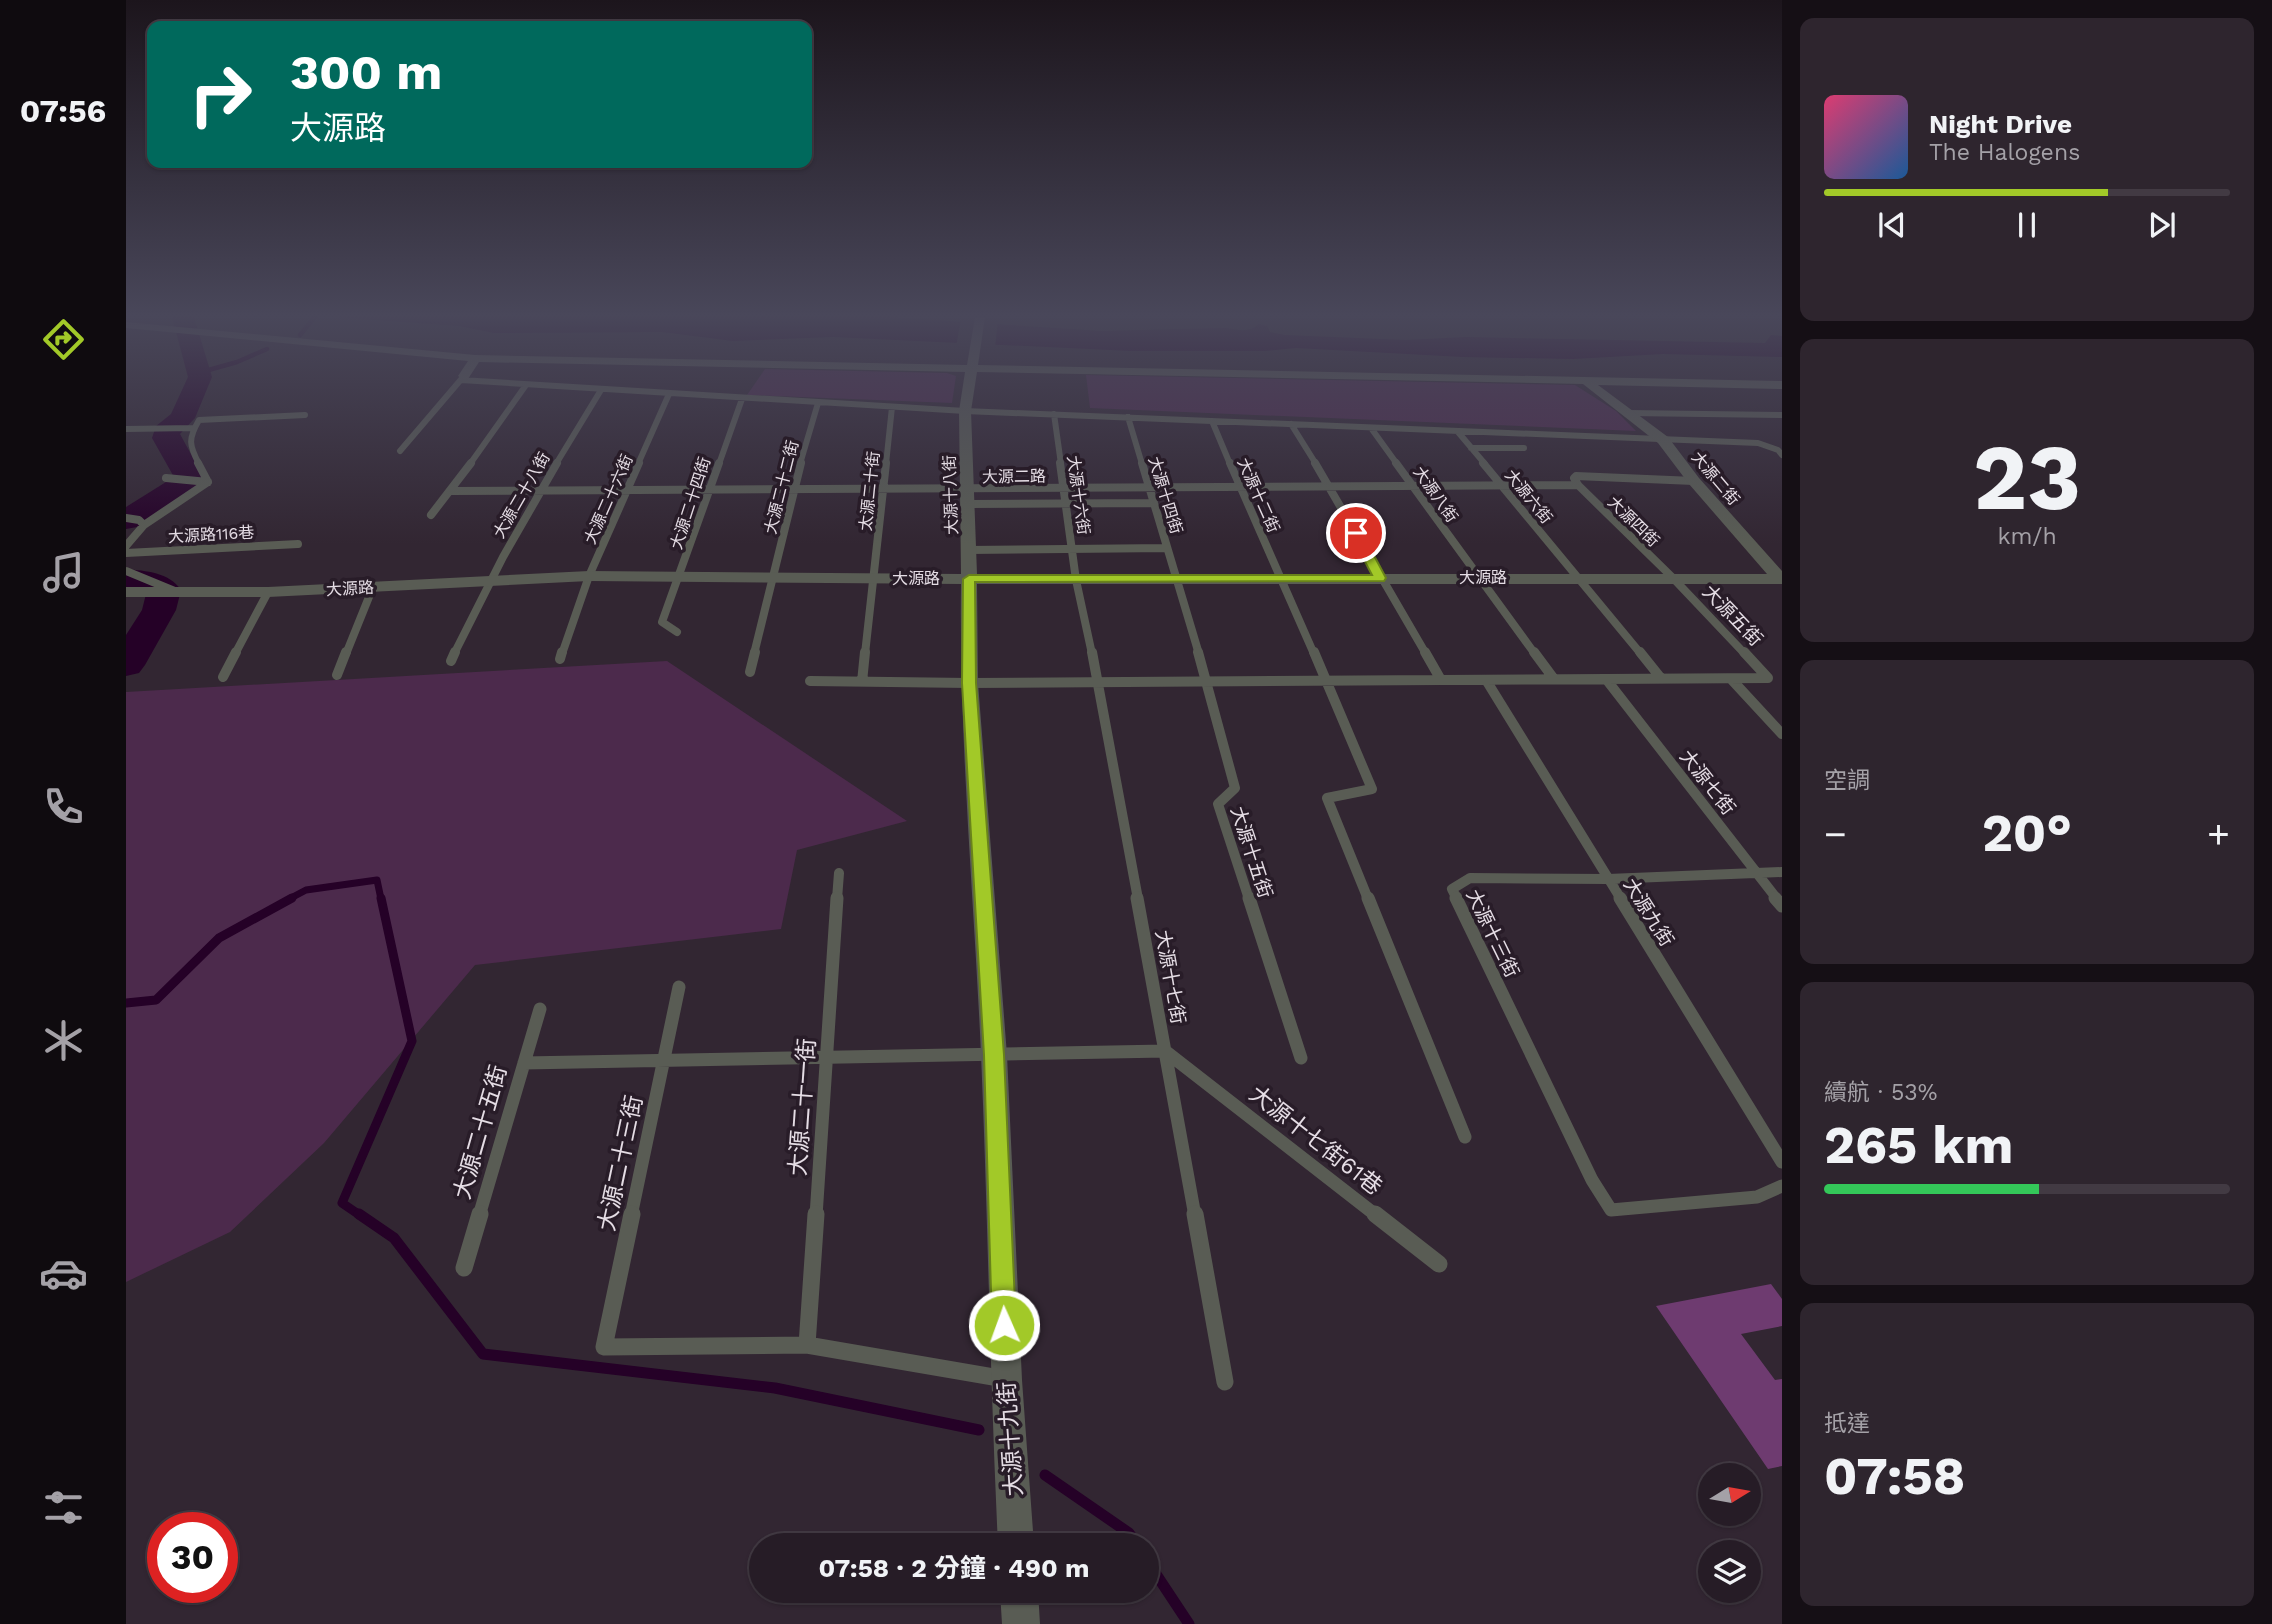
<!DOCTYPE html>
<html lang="zh-TW">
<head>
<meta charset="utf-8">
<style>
  body { margin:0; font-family:"Work Sans","Noto Sans TC",sans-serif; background:#2e252e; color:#f1f3f6; height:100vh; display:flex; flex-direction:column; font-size:26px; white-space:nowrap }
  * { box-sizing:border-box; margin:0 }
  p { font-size:23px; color:#a4a1a7 }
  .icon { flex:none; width:38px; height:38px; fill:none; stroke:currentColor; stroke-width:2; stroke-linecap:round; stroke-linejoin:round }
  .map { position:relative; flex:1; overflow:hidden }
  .sheet { display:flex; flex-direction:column; gap:18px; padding:18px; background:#150f15; width:490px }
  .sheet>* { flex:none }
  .top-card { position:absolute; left:21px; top:21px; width:665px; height:147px; border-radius:14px; box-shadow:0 2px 5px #0004,0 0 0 2px #423a43; background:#00695c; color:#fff; overflow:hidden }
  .needle { width:46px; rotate:79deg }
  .buttons { position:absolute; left:1572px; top:1463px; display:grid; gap:14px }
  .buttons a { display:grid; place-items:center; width:63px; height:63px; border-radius:50%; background:#261c26; box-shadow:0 2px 5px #0004,0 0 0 2px #423a43; font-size:35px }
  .speed { position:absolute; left:21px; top:1512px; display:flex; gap:14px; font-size:35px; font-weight:700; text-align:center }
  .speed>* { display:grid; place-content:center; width:91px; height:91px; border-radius:50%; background:#261c26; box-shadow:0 2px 5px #0004,0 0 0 2px #423a43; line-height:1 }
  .speed .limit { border:10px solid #d22; background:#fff; color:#111 }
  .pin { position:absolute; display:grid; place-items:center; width:60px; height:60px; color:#fff; margin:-30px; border:4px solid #fff; border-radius:50%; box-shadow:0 2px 7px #0007 }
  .me { position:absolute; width:77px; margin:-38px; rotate:358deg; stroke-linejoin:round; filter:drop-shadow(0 0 5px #0008) }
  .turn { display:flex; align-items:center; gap:24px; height:147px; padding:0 28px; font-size:32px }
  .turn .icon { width:91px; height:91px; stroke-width:2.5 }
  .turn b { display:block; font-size:49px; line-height:60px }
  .big { font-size:52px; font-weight:700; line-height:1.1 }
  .sheet .widget { flex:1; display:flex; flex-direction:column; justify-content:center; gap:10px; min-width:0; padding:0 24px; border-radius:14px; background:#2e252e }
  .sheet .dial { align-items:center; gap:0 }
  .dial b { font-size:91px; line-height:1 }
  .song { display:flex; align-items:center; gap:21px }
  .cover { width:84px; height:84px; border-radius:10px; background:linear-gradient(135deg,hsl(340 70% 55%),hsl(210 70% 35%)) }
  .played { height:7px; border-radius:4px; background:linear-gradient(90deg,#a2c928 70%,#423a43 70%) }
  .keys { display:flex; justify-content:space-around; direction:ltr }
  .heat { display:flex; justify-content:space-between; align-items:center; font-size:38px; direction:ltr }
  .charge { height:10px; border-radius:5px; background:linear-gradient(90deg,#34c759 53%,#423a43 0) }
  .trip { position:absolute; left:623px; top:1533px; width:410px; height:70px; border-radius:35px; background:#261c26; box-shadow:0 2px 5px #0004,0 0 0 2px #423a43; font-weight:700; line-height:70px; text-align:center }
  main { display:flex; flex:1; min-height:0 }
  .tabs { display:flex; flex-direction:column; width:126px; justify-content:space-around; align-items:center; background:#0f0b0f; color:#a4a1a7 }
  .tabs .icon { width:49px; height:49px }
  .tabs .selected { color:#a2c928 }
  .tabs b { font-size:32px; color:#f1f3f6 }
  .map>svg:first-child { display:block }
</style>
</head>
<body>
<main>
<nav class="tabs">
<b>07:56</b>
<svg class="icon selected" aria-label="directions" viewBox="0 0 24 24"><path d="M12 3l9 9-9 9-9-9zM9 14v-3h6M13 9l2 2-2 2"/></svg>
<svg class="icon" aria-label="music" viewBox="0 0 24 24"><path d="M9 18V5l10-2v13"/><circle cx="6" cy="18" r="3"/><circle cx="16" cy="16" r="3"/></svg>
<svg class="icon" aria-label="phone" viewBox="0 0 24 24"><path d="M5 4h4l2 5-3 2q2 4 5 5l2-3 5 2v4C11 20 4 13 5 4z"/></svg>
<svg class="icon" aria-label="climate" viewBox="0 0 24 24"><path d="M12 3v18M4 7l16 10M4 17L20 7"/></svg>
<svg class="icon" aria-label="car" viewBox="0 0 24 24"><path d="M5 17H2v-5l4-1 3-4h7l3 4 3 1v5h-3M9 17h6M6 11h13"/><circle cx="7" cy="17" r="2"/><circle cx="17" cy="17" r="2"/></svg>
<svg class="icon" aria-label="filters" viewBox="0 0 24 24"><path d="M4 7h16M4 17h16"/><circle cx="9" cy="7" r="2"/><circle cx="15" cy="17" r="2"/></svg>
</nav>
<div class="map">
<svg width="1656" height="1624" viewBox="0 0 1656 1624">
  <rect width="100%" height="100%" fill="#322632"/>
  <path fill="#4c2a4c" d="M639 369 821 373 830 376 826 403 621 395Z
    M960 375 1449 385 1490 411 1510 431 964 408Z
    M541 661 781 821 671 850 655 929 349 965 198 1143 104 1232 0 1282V692Z"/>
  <path fill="#250127" d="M209 317H761L975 331 1100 328C1113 330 1123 333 1133 324L1141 326 1144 332 1159 335 1280 340 1340 337 1639 343 1645 335 1656 336V357L1537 354 1447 359 1337 357 1170 348 1139 351H1005L707 337 607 341 536 332 368 333 333 326Z"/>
  <path fill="#322632" d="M835 318 872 320 869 348 830 347Z"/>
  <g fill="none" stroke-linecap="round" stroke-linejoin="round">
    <path stroke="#250127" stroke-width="4.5" d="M174 335 189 317
      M72 373 111 362 141 349"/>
    <path stroke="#250127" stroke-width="7" d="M163 899 180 890 251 880 255 899"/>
    <path stroke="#250127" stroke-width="9" d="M0 1003 30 1000 93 938 166 898
      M235 1216 216 1203 286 1041 255 898"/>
    <path stroke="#250127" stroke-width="11" d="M233 1214 268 1238 357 1354 649 1388 853 1430
      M919 1475 1003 1533 1011 1545
      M1020 1559 1063 1624"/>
    <path fill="#250127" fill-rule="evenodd" d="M46 317H68L86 377 69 418 54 434 79 480 74 486 11 527 0 529V507L48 477 26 438 30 426 45 414 62 377Z
      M0 569C20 571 43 572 55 590L50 610 19 665 13 673 0 676V635L16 610 20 594 0 589Z"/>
  </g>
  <path fill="#6e3b70" d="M1645 1284 1656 1299V1326L1615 1334 1649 1380 1656 1379V1466L1642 1469 1530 1306Z"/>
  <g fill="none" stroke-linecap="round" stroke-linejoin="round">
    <path stroke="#595c54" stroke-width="6" d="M335 380 839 411 1632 443 1652 450 1656 455
      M1503 413 1656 415
      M928 414 935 464
      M1002 417 1016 464
      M1086 421 1104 464
      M1165 424 1190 464
      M1245 428 1271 464
      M0 429 67 428
      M1332 432 1359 464
      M1345 448H1398
      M274 451 338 376
      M73 464C63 445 62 439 73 420L179 415
      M344 464 400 385
      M430 464 475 390
      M512 464 543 394
      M593 464 616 399
      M674 464 692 403
      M760 464 766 407"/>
    <path stroke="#595c54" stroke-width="8" d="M934 463 950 580 966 654
      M1016 463 1073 654
      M1104 463 1188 654
      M1189 463 1300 654
      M1270 463 1409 654
      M1357 463 1515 654
      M40 478 82 482
      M1452 485 1546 577 1619 654
      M1452 485 1448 478 1450 476 1568 481
      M325 491 1452 485
      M843 504 1028 503
      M305 515 345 463
      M0 518 13 520 18 525
      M0 546 18 525 82 482 72 463
      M842 550 1041 548
      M0 553 172 544
      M0 571 51 592
      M551 632 536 622 593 463
      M109 654 142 592
      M220 654 247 587
      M328 654 377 557 431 463
      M436 654 463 576 513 463
      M628 654 675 463
      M739 654 760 463"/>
    <path stroke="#595c54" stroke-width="10" d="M966 652 1012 899
      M1072 652 1109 788 1092 804 1123 899
      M1188 652 1246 789 1201 798 1242 899
      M1299 652 1315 680
      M1408 652 1428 679
      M1514 652 1534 677
      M1618 652 1642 678
      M434 659 436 652
      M325 661 329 652
      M624 672 629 652
      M211 675 220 652
      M97 677 110 652
      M1480 679 1651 899
      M1360 680 1495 899
      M1606 680 1656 734
      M684 681 843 683 1642 678
      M736 682 739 652
      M711 899 713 873
      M1331 899 1326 889 1344 878 1482 879 1656 872"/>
    <path stroke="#595c54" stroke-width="13" d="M1011 898 1069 1216
      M1123 898 1175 1058
      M1242 898 1339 1137
      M1330 898 1466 1180 1485 1210 1631 1197 1656 1186
      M1494 898 1656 1162
      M1649 898 1656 906
      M398 1063 1039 1051 1251 1216
      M353 1216 414 1009
      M505 1216 553 987
      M690 1216 711 898"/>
    <path stroke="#595c54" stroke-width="17" d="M506 1214 478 1347 681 1345 879 1379
      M1069 1214 1099 1382
      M1249 1214 1313 1264
      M338 1268 354 1214
      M681 1345 690 1214"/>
    <path fill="#595c54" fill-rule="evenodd" d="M849 317H859L852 365 1656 381V389L1472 385 1542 437 1573 478 1656 571V584H851L852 683 881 1055 896 1380 908 1545H872C864 1381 862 1217 855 1054 848 897 833 741 835 584L463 581 142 597H0V587H142L463 571 835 574 833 411 839 372 353 362 342 379 338 380 332 376 342 361 0 328V322L349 355 841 365ZM851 372 1457 384 1532 443 1563 484 1641 574H851L845 411Z
      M874 1591H912L914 1624H876Z"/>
  </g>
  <linearGradient id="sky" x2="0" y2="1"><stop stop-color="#1c151c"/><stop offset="0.58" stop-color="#49475a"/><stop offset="1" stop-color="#49475a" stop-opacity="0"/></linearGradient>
  <rect width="1656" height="544" fill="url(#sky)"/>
  <path fill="#a2c928" stroke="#69831a" stroke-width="2" d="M1226 531 1236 533 1260 578 1258 581 849 582 850 683 878 1055 890 1325 886 1333 878 1336 869 1333 866 1325 858 1055 836 683 837 579 843 575H1246L1224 533Z"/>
  <g text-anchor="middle" stroke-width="7" stroke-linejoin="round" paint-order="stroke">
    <g font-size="16" fill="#e5dde5" stroke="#281c28">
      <text transform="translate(888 476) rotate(-1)" y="6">大源二路</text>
      <text transform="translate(1590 478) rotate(50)" y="6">大源二街</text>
      <text transform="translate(655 487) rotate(-76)" y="6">大源二十二街</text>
      <text transform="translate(743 491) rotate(-84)" y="6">太源二十街</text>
      <text transform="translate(1310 494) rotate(55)" y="6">大源八街</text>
      <text transform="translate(395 495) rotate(-60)" y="6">大源二十八街</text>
      <text transform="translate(824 495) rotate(-92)" y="6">大源十八街</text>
      <text transform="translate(953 495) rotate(82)" y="6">大源十六街</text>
      <text transform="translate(1040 495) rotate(73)" y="6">大源十四街</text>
      <text transform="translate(1133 495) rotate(66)" y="6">大源十二街</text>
      <text transform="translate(1403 496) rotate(51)" y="6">大源六街</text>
      <text transform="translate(482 499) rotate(-66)" y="6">大源二十六街</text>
      <text transform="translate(564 503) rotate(-72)" y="6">大源二十四街</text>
      <text transform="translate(1508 521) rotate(44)" y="6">大源四街</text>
      <text transform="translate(85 534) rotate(-3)" y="6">大源路116巷</text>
      <text x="1357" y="583">大源路</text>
      <text x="790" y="584">大源路</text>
      <text transform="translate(224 588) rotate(-3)" y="6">大源路</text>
    </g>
    <g font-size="19" fill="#e5dde5" stroke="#281c28">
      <text transform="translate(1607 615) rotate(46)" y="7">大源五街</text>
      <text transform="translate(1582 782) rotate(52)" y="7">大源七街</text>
      <text transform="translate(1126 852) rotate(72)" y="7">大源十五街</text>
      <text transform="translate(1523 912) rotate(58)" y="7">大源九街</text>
      <text transform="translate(1367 933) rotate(64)" y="7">大源十三街</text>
      <text transform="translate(1045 977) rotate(80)" y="7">大源十七街</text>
    </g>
    <g font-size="23" fill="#e5dde5" stroke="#281c28">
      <text transform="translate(676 1107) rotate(-86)" y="8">大源二十一街</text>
      <text transform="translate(354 1132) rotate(-74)" y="8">大源二十五街</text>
      <text transform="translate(1190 1140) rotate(38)" y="8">大源十七街61巷</text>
      <text transform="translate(494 1163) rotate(-78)" y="8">大源二十三街</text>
      <text transform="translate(884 1439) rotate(-94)" y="8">大源十九街</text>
    </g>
  </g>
</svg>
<div class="buttons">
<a><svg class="needle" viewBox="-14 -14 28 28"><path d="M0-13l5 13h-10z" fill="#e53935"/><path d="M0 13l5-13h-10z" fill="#a4a1a7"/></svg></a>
<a><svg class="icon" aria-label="layers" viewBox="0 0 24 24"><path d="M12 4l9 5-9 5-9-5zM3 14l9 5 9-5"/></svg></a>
</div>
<div class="speed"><div class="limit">30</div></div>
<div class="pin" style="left:1230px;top:533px;background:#d93025"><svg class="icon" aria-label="arrive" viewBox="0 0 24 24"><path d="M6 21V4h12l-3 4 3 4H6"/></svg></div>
<svg class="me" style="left:878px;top:1325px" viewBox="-20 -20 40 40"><circle r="17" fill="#a2c928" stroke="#fff" stroke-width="3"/><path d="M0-11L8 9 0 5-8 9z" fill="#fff"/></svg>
<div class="trip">07:58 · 2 分鐘 · 490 m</div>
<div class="top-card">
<div class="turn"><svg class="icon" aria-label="right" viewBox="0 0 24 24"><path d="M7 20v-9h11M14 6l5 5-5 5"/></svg><div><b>300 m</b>大源路</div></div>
</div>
</div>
<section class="sheet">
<div class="widget">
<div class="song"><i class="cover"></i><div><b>Night Drive</b><p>The Halogens</p></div></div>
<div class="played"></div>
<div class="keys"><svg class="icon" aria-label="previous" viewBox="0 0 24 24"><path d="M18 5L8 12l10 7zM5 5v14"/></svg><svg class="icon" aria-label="pause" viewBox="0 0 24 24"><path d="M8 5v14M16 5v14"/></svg><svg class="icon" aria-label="next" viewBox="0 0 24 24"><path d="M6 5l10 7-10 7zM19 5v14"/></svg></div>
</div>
<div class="widget dial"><b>23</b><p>km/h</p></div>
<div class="widget"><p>空調</p>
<div class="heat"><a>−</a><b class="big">20°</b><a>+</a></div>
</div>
<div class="widget"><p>續航 · 53%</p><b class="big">265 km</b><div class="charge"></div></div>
<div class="widget"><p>抵達</p><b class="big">07:58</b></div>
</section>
</main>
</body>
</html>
